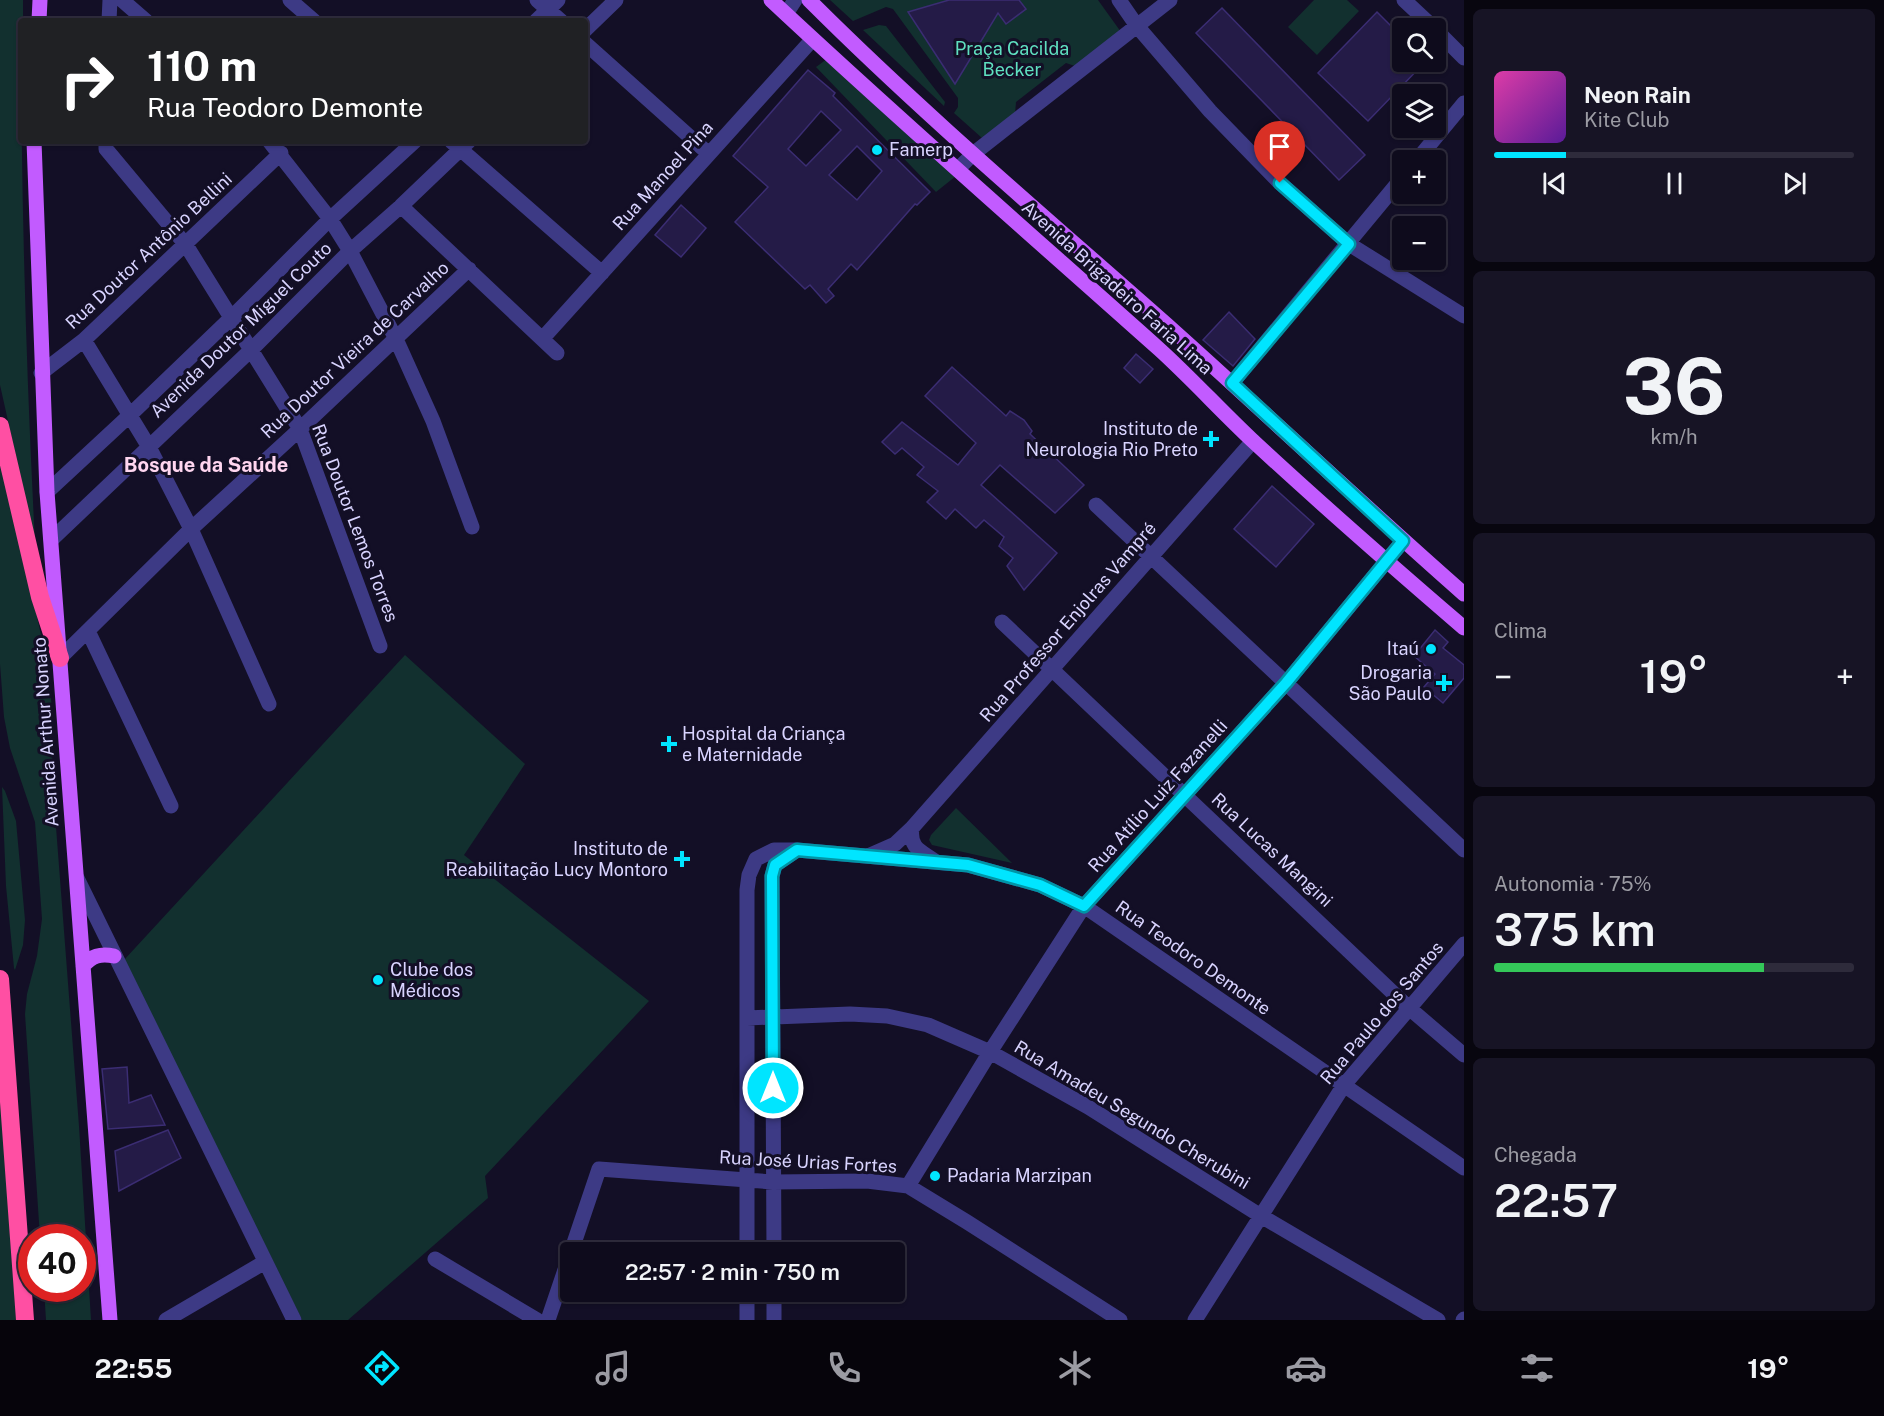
<!DOCTYPE html>
<html lang="pt">
<head>
<meta charset="utf-8">
<style>
  body { margin:0; font-family:"Public Sans",sans-serif; background:#171425; color:#f1f3f6; height:100vh; display:flex; flex-direction:column; font-size:22px; white-space:nowrap }
  * { box-sizing:border-box; margin:0 }
  p { font-size:20px; color:#9b9ba3 }
  .icon { flex:none; width:33px; height:33px; fill:none; stroke:currentColor; stroke-width:2; stroke-linecap:round; stroke-linejoin:round }
  .map { position:relative; flex:1; overflow:hidden }
  .side { display:flex; flex-direction:column; gap:9px; padding:9px; background:#08060f; width:420px }
  .side>* { flex:none }
  .guide { position:absolute; left:18px; top:18px; width:570px; height:126px; border-radius:6px; box-shadow:0 2px 4px #0004,0 0 0 2px #2e2b3b; background:#202124; color:#fff; overflow:hidden }
  .controls { position:absolute; left:1392px; top:18px; display:grid; gap:12px }
  .controls a { display:grid; place-items:center; width:54px; height:54px; border-radius:6px; background:#0e0b1c; box-shadow:0 2px 4px #0004,0 0 0 2px #2e2b3b; font-size:30px }
  .speed { position:absolute; left:18px; top:1224px; display:flex; gap:12px; font-size:30px; font-weight:700; text-align:center }
  .speed>* { display:grid; place-content:center; width:78px; height:78px; border-radius:50%; background:#0e0b1c; box-shadow:0 2px 4px #0004,0 0 0 2px #2e2b3b; line-height:1 }
  .speed .limit { border:9px solid #d22; background:#fff; color:#111 }
  .pin { position:absolute; display:grid; place-items:center; width:51px; height:51px; color:#fff; margin:-62px -26px; border-radius:50% 50% 50% 0; rotate:-45deg; box-shadow:0 0 6px #0007 }
  .pin .icon { rotate:45deg }
  .me { position:absolute; width:66px; margin:-33px; rotate:0deg; stroke-linejoin:round; filter:drop-shadow(0 0 4px #0008) }
  .turn { display:flex; align-items:center; gap:21px; height:126px; padding:0 30px; font-size:27px }
  .turn .icon { width:78px; height:78px; stroke-width:2.5 }
  .turn b { display:block; font-size:42px; line-height:51px }
  .big { font-size:45px; font-weight:600; line-height:1.1 }
  .side .widget { flex:1; display:flex; flex-direction:column; justify-content:center; gap:9px; min-width:0; padding:0 21px; border-radius:9px; background:#171425 }
  .side .dial { align-items:center; gap:0 }
  .dial b { font-size:78px; line-height:1 }
  .song { display:flex; align-items:center; gap:18px }
  .cover { width:72px; height:72px; border-radius:9px; background:linear-gradient(135deg,hsl(320 70% 55%),hsl(270 70% 35%)) }
  .played { height:6px; border-radius:3px; background:linear-gradient(90deg,#00e5ff 20%,#2e2b3b 20%) }
  .keys { display:flex; justify-content:space-around; direction:ltr }
  .heat { display:flex; justify-content:space-between; align-items:center; font-size:33px; direction:ltr }
  .charge { height:9px; border-radius:4px; background:linear-gradient(90deg,#34c759 75%,#2e2b3b 0) }
  .trip { position:absolute; left:560px; top:1242px; width:345px; height:60px; border-radius:6px; background:#0e0b1c; box-shadow:0 2px 4px #0004,0 0 0 2px #2e2b3b; font-weight:600; line-height:60px; text-align:center }
  .menu { display:flex; height:96px; justify-content:space-around; align-items:center; background:#06040b; color:#9b9ba3 }
  .menu .icon { width:42px; height:42px }
  .menu .on { color:#00e5ff }
  .menu b { font-size:27px; color:#f1f3f6 }
  main { display:flex; flex:1; min-height:0 }
  .map>svg:first-child { display:block }
</style>
</head>
<body>
<main>
<div class="map">
<svg width="1464" height="1320" viewBox="0 0 1464 1320">
  <rect width="100%" height="100%" fill="#130f26"/>
  <path fill="#12302f" d="M0 0H23V21H21C21 194 26 368 35 542L0 385Z
    M830 0H949L908 12 955 84 998 13 1006 24 1026 9 1019 0H1098L1121 32 1075 66 1066 63 1016 102 1015 114 982 138 954 113 958 107V98L893 9 886 7 853 21Z
    M1314 0H1347L1359 11 1317 55 1288 27Z
    M879 25 886 26 945 102 944 106 863 30Z
    M827 59 956 176 936 192 816 67Z
    M0 445 44 649 52 707 51 731 55 814 79 1126 91 1320H46L44 1289 82 1288V1238L40 1237 25 1014 27 994 37 956 42 919 35 822 10 748 4 717 0 664Z
    M405 655 525 764 464 855 649 1001 485 1176 488 1198 348 1320H302L124 960Z
    M2 787 5 791 16 821 25 920 23 945 15 970 14 968 6 886Z
    M956 808 1012 863 932 845 929 840 931 835Z
    M0 1085 16 1320H0Z"/>
  <path fill="#241b47" stroke="#3b2d73" stroke-width="1.5" fill-rule="evenodd" d="M949 0H1019L1026 9 1006 24 998 13 955 84 908 12Z
    M1222 8 1365 155 1339 180 1196 33Z
    M1377 12 1402 37V62H1425L1368 121 1318 73Z
    M808 70 835 93 833 96 930 192 917 205 915 204 857 270 851 264 828 289 834 296 826 303 810 285 805 289 735 222 768 187 733 156ZM821 111 841 130 806 166 788 149ZM857 146 882 171 857 200 829 175Z
    M681 205 706 228 681 257 655 235Z
    M1229 312 1255 339 1233 366 1203 340Z
    M1136 354 1153 369 1140 383 1124 368Z
    M952 367 1006 416 1010 411 1024 420 1032 431 1030 434 1084 485 1055 513 1000 465 981 485 1057 553 1024 590 1007 566 1013 558 999 546 1004 537 984 520 976 528 955 509 946 519 927 502 938 491 917 475 924 467 902 448 895 454 882 442 902 422 958 465 976 443 925 396Z
    M1272 486 1314 524 1276 567 1234 529Z
    M1435 630 1448 642 1443 648 1464 665V678L1443 703 1424 687 1435 674 1414 656Z
    M127 1067 129 1103 151 1095 165 1125 108 1129 102 1069Z
    M168 1130 181 1158 119 1191 115 1151Z"/>
  <g fill="none" stroke-linecap="round" stroke-linejoin="round">
    <path stroke="#3d3a85" stroke-width="15" d="M122 0 146 21
      M290 0 314 21
      M537 0 561 21
      M1119 0 1137 26 1210 111 1280 183 1349 244 1464 316
      M1404 0 1434 28
      M786 14 795 0
      M109 21 110 0
      M536 21 558 0
      M585 30 616 0
      M1436 30 1464 58
      M585 43 709 154
      M106 141V149L186 245 300 429 380 646
      M269 141 330 219 350 251 396 339 433 421 472 527
      M451 141 602 273
      M1417 160 1464 103
      M958 169 973 154 1170 0
      M401 206 557 353
      M543 338 812 40
      M84 340 149 447 191 529 269 704
      M41 373 84 340 281 153
      M1232 383 1402 178
      M47 492 130 415 231 318 330 219 415 141
      M1096 505 1464 850
      M51 540 251 350 350 251 401 206 469 141
      M1002 622 1409 1008 1464 1055
      M88 631 171 806
      M60 658 191 529 300 429 469 269
      M912 828C909 848 921 851 935 861
      M870 855 895 844 912 828 1253 441
      M77 878 294 1320
      M747 1018 850 1014 887 1016 928 1025 990 1052 1088 1107 1261 1216 1438 1320
      M908 1186 990 1052 1084 906 1286 683 1403 541
      M571 1252 599 1169 773 1182 867 1181 908 1186 967 1222 1120 1320
      M747 1252V890L749 875 756 859 774 850H797L968 865 1040 885 1084 906 1464 1168
      M774 1252 772 876 775 865 797 850
      M435 1259 537 1320
      M774 1292V1320
      M166 1320 265 1262
      M548 1320 570 1255
      M747 1320V1292
      M1195 1320 1344 1085 1464 944
      M1463 1320 1464 1319"/>
    <path stroke="#c25bff" stroke-width="15" d="M771 0C898 119 1029 233 1159 349 1191 378 1221 411 1253 441 1322 505 1393 567 1464 628
      M809 0C925 116 1052 223 1175 332 1272 419 1366 508 1464 594
      M39 21 40 0
      M34 141 47 492 110 1320
      M83 966C92 956 100 953 114 956"/>
    <path stroke="#ff4fa3" stroke-width="18" d="M0 426 40 597 60 658
      M0 979 25 1320"/>
  </g>
  <g fill="none" stroke-linecap="round" stroke-linejoin="round">
    <defs>
      <path id="route" d="M773 1088 772 876 775 865 797 850 968 865 1040 885 1084 906 1286 683 1403 541 1232 383 1349 244 1280 183"/>
    </defs>
    <use href="#route" stroke="#0095a6" stroke-width="15"/>
    <use href="#route" stroke="#00e5ff" stroke-width="10"/>
  </g>
  <g fill="#00e5ff" stroke="#130f26" stroke-width="2">
    <circle cx="877" cy="150" r="6"/>
    <path d="M1208 430h6v6h6v6h-6v6h-6v-6h-6v-6h6z"/>
    <circle cx="1431" cy="649" r="6"/>
    <path d="M1441 674h6v6h6v6h-6v6h-6v-6h-6v-6h6z"/>
    <path d="M666 735h6v6h6v6h-6v6h-6v-6h-6v-6h6z"/>
    <path d="M679 850h6v6h6v6h-6v6h-6v-6h-6v-6h6z"/>
    <circle cx="378" cy="980" r="6"/>
    <circle cx="935" cy="1176" r="6"/>
  </g>
  <g text-anchor="middle" stroke-width="6" stroke-linejoin="round" paint-order="stroke">
    <g font-size="18" fill="#5fe0c0" stroke="#130f26">
      <text x="1012" y="55">Praça Cacilda<tspan x="1012" dy="21">Becker</tspan></text>
    </g>
    <g font-size="18" fill="#d9d4ff" stroke="#130f26" text-anchor="start">
      <text x="889" y="156">Famerp</text>
      <text x="1198" y="435" text-anchor="end">Instituto de<tspan x="1198" dy="21">Neurologia Rio Preto</tspan></text>
      <text x="1419" y="655" text-anchor="end">Itaú</text>
      <text x="1432" y="679" text-anchor="end">Drogaria<tspan x="1432" dy="21">São Paulo</tspan></text>
      <text x="682" y="740">Hospital da Criança<tspan x="682" dy="21">e Maternidade</tspan></text>
      <text x="668" y="855" text-anchor="end">Instituto de<tspan x="668" dy="21">Reabilitação Lucy Montoro</tspan></text>
      <text x="390" y="976">Clube dos<tspan x="390" dy="21">Médicos</tspan></text>
      <text x="947" y="1182">Padaria Marzipan</text>
    </g>
    <g font-size="18" fill="#d9d4ff" stroke="#130f26">
      <text transform="translate(663 176) rotate(-48)" y="6">Rua Manoel Pina</text>
      <text transform="translate(149 251) rotate(-43)" y="6">Rua Doutor Antônio Bellini</text>
      <text transform="translate(1117 288) rotate(42)" y="6">Avenida Brigadeiro Faria Lima</text>
      <text transform="translate(241 330) rotate(-44)" y="6">Avenida Doutor Miguel Couto</text>
      <text transform="translate(355 350) rotate(-43)" y="6">Rua Doutor Vieira de Carvalho</text>
      <text transform="translate(355 523) rotate(69)" y="6">Rua Doutor Lemos Torres</text>
      <text transform="translate(1068 622) rotate(-49)" y="6">Rua Professor Enjolras Vampré</text>
      <text transform="translate(46 732) rotate(-94)" y="6">Avenida Arthur Nonato</text>
      <text transform="translate(1158 796) rotate(-48)" y="6">Rua Atílio Luiz Fazanelli</text>
      <text transform="translate(1272 850) rotate(43)" y="6">Rua Lucas Mangini</text>
      <text transform="translate(1193 958) rotate(35)" y="6">Rua Teodoro Demonte</text>
      <text transform="translate(1382 1013) rotate(-50)" y="6">Rua Paulo dos Santos</text>
      <text transform="translate(1132 1115) rotate(31)" y="6">Rua Amadeu Segundo Cherubini</text>
      <text transform="translate(808 1162) rotate(3)" y="6">Rua José Urias Fortes</text>
    </g>
    <g font-size="20" font-weight="bold" fill="#ffd6f0" stroke="#130f26">
      <text x="206" y="472">Bosque da Saúde</text>
    </g>
  </g>
</svg>
<div class="controls">
<a><svg class="icon" aria-label="search" viewBox="0 0 24 24"><circle cx="10" cy="10" r="6"/><path d="M15 15l6 6"/></svg></a>
<a><svg class="icon" aria-label="layers" viewBox="0 0 24 24"><path d="M12 4l9 5-9 5-9-5zM3 14l9 5 9-5"/></svg></a>
<a>+</a>
<a>−</a>
</div>
<div class="speed"><div class="limit">40</div></div>
<div class="pin" style="left:1280px;top:183px;background:#d93025"><svg class="icon" aria-label="arrive" viewBox="0 0 24 24"><path d="M6 21V4h12l-3 4 3 4H6"/></svg></div>
<svg class="me" style="left:773px;top:1088px" viewBox="-20 -20 40 40"><circle r="17" fill="#00e5ff" stroke="#fff" stroke-width="3"/><path d="M0-11L8 9 0 5-8 9z" fill="#fff"/></svg>
<div class="trip">22:57 · 2 min · 750 m</div>
<div class="guide">
<div class="turn"><svg class="icon" aria-label="right" viewBox="0 0 24 24"><path d="M7 20v-9h11M14 6l5 5-5 5"/></svg><div><b>110 m</b>Rua Teodoro Demonte</div></div>
</div>
</div>
<section class="side">
<div class="widget">
<div class="song"><i class="cover"></i><div><b>Neon Rain</b><p>Kite Club</p></div></div>
<div class="played"></div>
<div class="keys"><svg class="icon" aria-label="previous" viewBox="0 0 24 24"><path d="M18 5L8 12l10 7zM5 5v14"/></svg><svg class="icon" aria-label="pause" viewBox="0 0 24 24"><path d="M8 5v14M16 5v14"/></svg><svg class="icon" aria-label="next" viewBox="0 0 24 24"><path d="M6 5l10 7-10 7zM19 5v14"/></svg></div>
</div>
<div class="widget dial"><b>36</b><p>km/h</p></div>
<div class="widget"><p>Clima</p>
<div class="heat"><a>−</a><b class="big">19°</b><a>+</a></div>
</div>
<div class="widget"><p>Autonomia · 75%</p><b class="big">375 km</b><div class="charge"></div></div>
<div class="widget"><p>Chegada</p><b class="big">22:57</b></div>
</section>
</main>
<nav class="menu">
<b>22:55</b>
<svg class="icon on" aria-label="directions" viewBox="0 0 24 24"><path d="M12 3l9 9-9 9-9-9zM9 14v-3h6M13 9l2 2-2 2"/></svg>
<svg class="icon" aria-label="music" viewBox="0 0 24 24"><path d="M9 18V5l10-2v13"/><circle cx="6" cy="18" r="3"/><circle cx="16" cy="16" r="3"/></svg>
<svg class="icon" aria-label="phone" viewBox="0 0 24 24"><path d="M5 4h4l2 5-3 2q2 4 5 5l2-3 5 2v4C11 20 4 13 5 4z"/></svg>
<svg class="icon" aria-label="climate" viewBox="0 0 24 24"><path d="M12 3v18M4 7l16 10M4 17L20 7"/></svg>
<svg class="icon" aria-label="car" viewBox="0 0 24 24"><path d="M5 17H2v-5l4-1 3-4h7l3 4 3 1v5h-3M9 17h6M6 11h13"/><circle cx="7" cy="17" r="2"/><circle cx="17" cy="17" r="2"/></svg>
<svg class="icon" aria-label="filters" viewBox="0 0 24 24"><path d="M4 7h16M4 17h16"/><circle cx="9" cy="7" r="2"/><circle cx="15" cy="17" r="2"/></svg>
<b>19°</b>
</nav>
</body>
</html>
